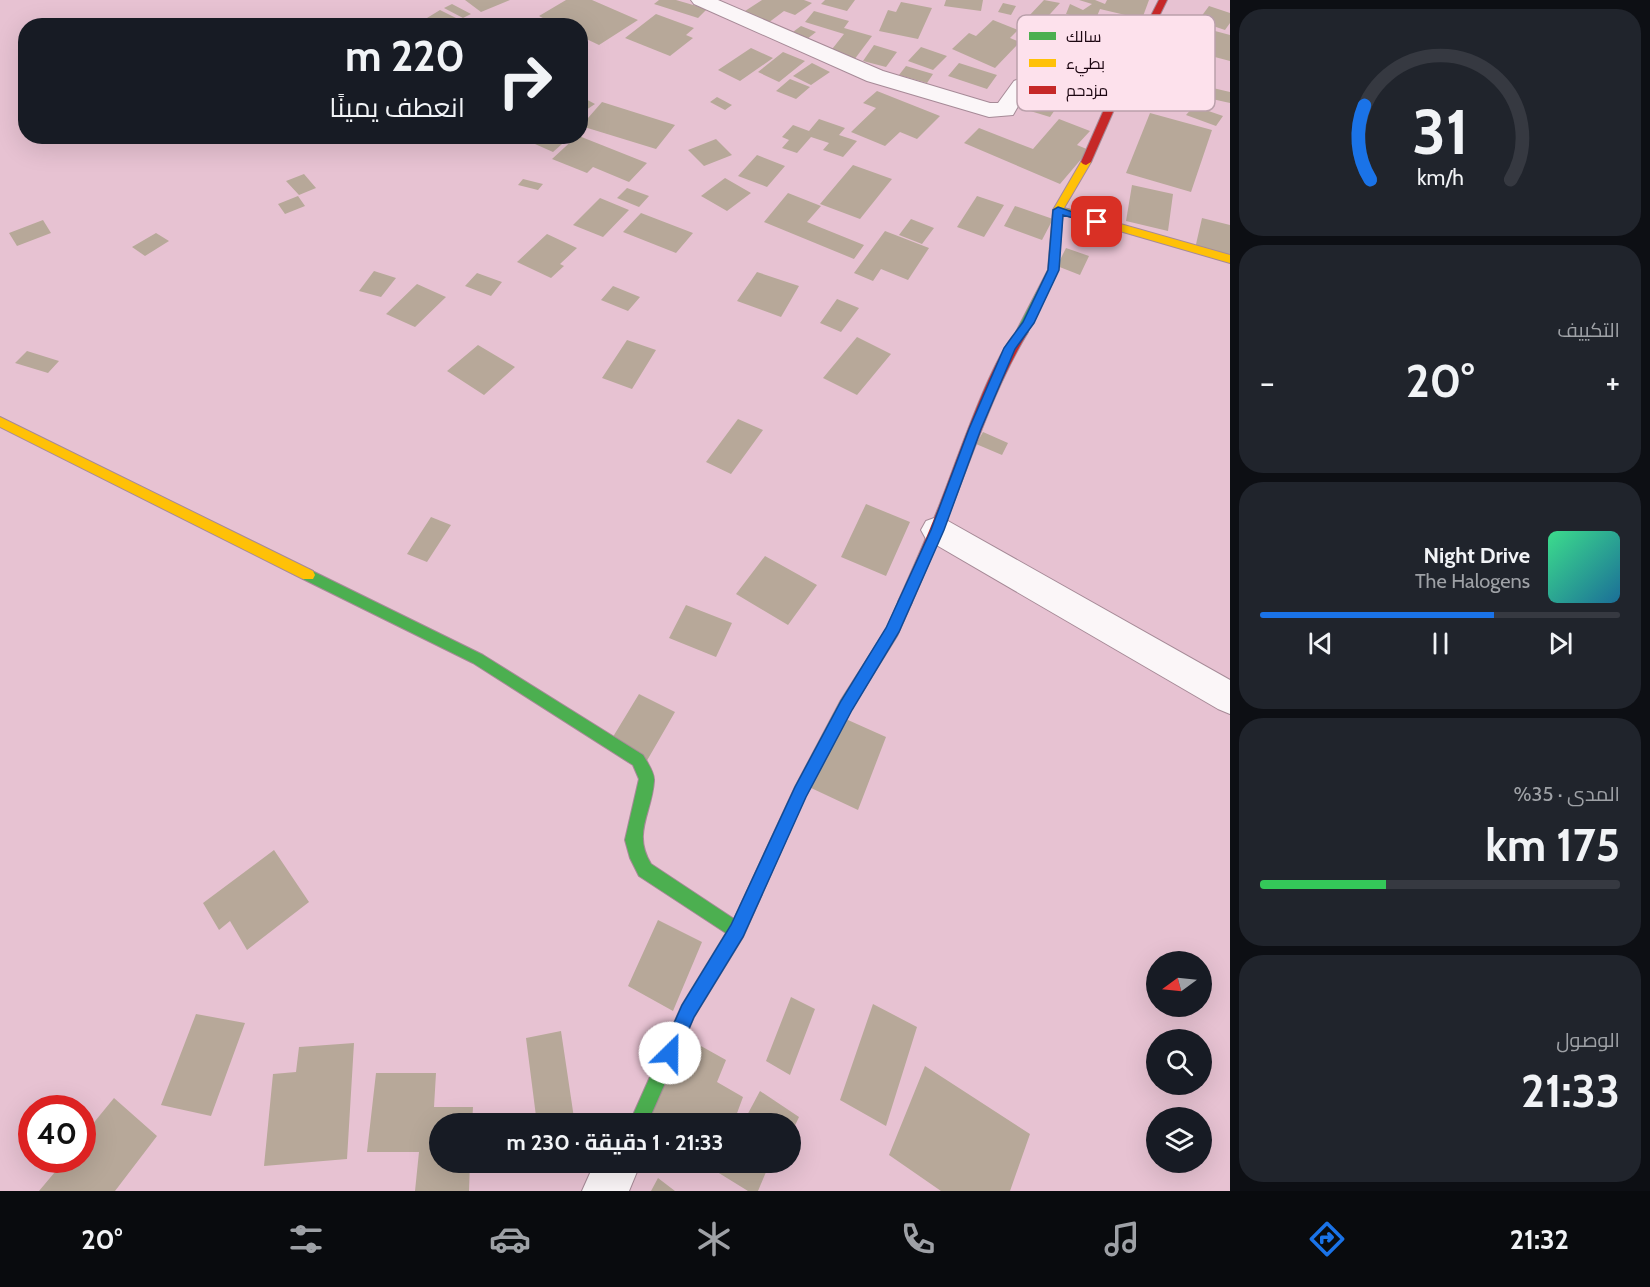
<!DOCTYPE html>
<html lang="ar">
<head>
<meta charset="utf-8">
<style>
  body { margin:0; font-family:Cabin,Cairo,sans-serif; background:#20242c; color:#f1f3f6; direction:rtl; height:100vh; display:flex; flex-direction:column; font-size:22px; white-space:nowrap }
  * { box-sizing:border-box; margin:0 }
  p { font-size:20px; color:#9ea1a6 }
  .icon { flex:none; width:33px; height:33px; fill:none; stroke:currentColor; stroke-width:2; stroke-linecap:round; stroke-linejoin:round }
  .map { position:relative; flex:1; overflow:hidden; direction:ltr }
  .details { display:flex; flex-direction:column; gap:9px; padding:9px; background:#0d0f14; width:420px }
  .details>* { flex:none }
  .banner { position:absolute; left:18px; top:18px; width:570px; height:126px; border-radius:24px; box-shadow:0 6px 24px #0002; direction:rtl; background:#171b24; color:#f1f3f6; overflow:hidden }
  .needle { width:39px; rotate:255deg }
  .fabs { position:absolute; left:1146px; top:951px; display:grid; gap:12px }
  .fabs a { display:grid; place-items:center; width:66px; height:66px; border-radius:50%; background:#171b24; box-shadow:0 6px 24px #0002; font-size:30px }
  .speed { position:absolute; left:18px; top:1095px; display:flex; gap:12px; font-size:30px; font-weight:700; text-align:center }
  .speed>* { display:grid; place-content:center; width:78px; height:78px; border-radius:50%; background:#171b24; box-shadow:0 6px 24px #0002; line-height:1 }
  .speed .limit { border:9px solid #d22; background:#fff; color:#111 }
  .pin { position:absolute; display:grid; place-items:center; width:51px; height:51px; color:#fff; margin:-26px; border-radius:12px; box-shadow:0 3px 9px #0006 }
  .me { position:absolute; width:66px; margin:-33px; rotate:23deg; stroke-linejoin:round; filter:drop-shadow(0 0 4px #0008) }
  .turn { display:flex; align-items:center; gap:21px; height:126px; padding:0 24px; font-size:27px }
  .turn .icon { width:78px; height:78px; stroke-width:2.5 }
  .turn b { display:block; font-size:42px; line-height:51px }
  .big { font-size:45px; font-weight:700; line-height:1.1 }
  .details .card { flex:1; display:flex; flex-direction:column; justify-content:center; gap:9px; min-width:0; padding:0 21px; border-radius:24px; background:#20242c }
  .details .dial { align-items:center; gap:0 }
  .dial svg { height:156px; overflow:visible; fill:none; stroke:#363941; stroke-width:7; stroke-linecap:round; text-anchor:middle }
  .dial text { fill:#f1f3f6; stroke:none }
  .song { display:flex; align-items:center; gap:18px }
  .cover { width:72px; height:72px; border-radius:9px; background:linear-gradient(135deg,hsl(150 70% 55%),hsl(200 70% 35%)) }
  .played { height:6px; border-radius:3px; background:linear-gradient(90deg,#1a73e8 65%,#363941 65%) }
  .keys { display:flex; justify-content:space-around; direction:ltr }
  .heat { display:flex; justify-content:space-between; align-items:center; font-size:33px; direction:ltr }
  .charge { height:9px; border-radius:4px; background:linear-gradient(90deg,#34c759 35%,#363941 0) }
  .trip { position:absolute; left:429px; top:1113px; width:372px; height:60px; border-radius:30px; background:#171b24; box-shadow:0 6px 24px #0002; font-weight:700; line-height:60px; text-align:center; direction:rtl }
  .tab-bar { display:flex; height:96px; justify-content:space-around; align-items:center; background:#090b0e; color:#9ea1a6 }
  .tab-bar .icon { width:42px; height:42px }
  .tab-bar .current { color:#1a73e8 }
  .tab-bar b { font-size:27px; color:#f1f3f6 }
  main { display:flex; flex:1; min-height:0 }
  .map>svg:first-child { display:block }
</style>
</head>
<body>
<main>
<section class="details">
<div class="card dial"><svg viewBox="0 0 100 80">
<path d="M14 69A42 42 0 1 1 86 69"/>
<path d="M14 69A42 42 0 0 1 11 31" stroke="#1a73e8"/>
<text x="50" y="56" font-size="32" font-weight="700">31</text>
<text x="50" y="72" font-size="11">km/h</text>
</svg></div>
<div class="card"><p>التكييف</p>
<div class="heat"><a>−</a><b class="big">20°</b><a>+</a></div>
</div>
<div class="card">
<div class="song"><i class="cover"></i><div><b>Night Drive</b><p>The Halogens</p></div></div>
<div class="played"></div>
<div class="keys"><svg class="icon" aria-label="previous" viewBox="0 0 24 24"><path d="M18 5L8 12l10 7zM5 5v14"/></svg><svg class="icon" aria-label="pause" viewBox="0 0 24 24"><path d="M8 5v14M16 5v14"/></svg><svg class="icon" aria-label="next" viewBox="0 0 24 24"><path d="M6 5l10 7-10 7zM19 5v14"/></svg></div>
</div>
<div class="card"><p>المدى · 35%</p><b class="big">175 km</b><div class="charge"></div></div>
<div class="card"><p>الوصول</p><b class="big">21:33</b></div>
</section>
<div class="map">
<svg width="1230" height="1191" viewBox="0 0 1230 1191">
  <rect width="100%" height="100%" fill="#e7c2d2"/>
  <path fill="#b7a899" d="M465 0H510L481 12Z
    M566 0H592L638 20 599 45 580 36V26H558L539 16Z
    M659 0H676L707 9 698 18 654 4Z
    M762 0H804L812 3 795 15 784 11 768 23 742 13Z
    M825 0H855L847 11 821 4Z
    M946 0H983L981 11 944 6Z
    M1044 0 1060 3 1042 23 1027 18Z
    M1079 0H1095L1105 4 1107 0H1149L1142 19 1100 9 1095 21 1066 14 1070 4 1083 10 1092 4Z
    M901 2 932 8 918 39 879 31 888 10 896 12Z
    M1003 3 1016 6 1011 15 998 12Z
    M452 4 471 14 463 18 444 8Z
    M1209 6 1230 13V23L1225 30 1198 21Z
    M440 10 460 20 450 26H442L427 18Z
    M814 11 849 21 844 28 872 36 854 60 829 53 844 34 805 22Z
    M656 14 694 28 686 35 693 38 670 56 625 38Z
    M993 20 1018 30 1010 38 1020 42 995 68 952 49 969 33 976 36Z
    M1189 24 1230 35V61L1211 56 1207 65 1173 55Z
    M801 26 816 32 797 47 782 40Z
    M874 45 897 52 886 67 863 61Z
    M921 47 947 56 933 70 908 61Z
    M751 48 773 58 740 81 718 70Z
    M783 52 805 61 779 82 758 72Z
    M812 63 830 72 811 85 793 76Z
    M959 63 997 75 987 89 948 76Z
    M906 66 933 74 927 83 899 75Z
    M1170 78 1230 92V103L1167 89Z
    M790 79 810 87 796 99 776 91Z
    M1016 83 1063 98 1050 117 1027 110 1030 105 1005 98Z
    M877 91 940 116 917 139 900 132 885 146 851 132 876 108 863 103Z
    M580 96 595 104 580 114Z
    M717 97 732 105 725 110 710 102Z
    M602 102 675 125 656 149 581 126Z
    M1194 106 1223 116 1216 126 1186 115Z
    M1150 113 1212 130 1191 192 1126 173Z
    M819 119 845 128 839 135 857 141 843 157 823 150 829 143 811 137 797 153 782 148 789 140 782 137 793 125 809 131Z
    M1059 119 1090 131 1077 145 1089 150 1060 184 964 143 979 128 1033 149Z
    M544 136H571L553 152 535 144Z
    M577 136H579L647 163 629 182 593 167 587 173 552 159Z
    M716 139 732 155 704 166 688 150Z
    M757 155 785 166 767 187 738 176Z
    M853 165 892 179 860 219 820 204Z
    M304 174 316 188 299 195 286 181Z
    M725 178 751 193 727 211 701 196Z
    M523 179 543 184 538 190 518 185Z
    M1132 185 1173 194 1168 231 1126 221Z
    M627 188 649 196 639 207 617 198Z
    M788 193 821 206 807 222 864 245 854 259 764 222Z
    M298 196 305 206 285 214 278 204Z
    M977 196 1004 205 984 237 957 227Z
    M600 198 629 210 603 237 573 225Z
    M1015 206 1053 219 1042 240 1004 226Z
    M641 213 693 233 676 253 623 232Z
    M1202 218 1230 225V263L1194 253Z
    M911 219 934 228 922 244 899 235Z
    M43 220 51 233 17 246 9 233Z
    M885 231 929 248 908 280 881 269 873 281 854 273Z
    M156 233 169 241 145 256 132 247Z
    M547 234 577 248 560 264 564 266 551 278 517 262Z
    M1066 248 1089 256 1080 275 1057 266Z
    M374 271 396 278 381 297 359 291Z
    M757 272 799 286 781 317 737 301Z
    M477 273 502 282 491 296 465 286Z
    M417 284 446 297 415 327 386 314Z
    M613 286 640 297 628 311 601 300Z
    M837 299 859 308 841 332 820 323Z
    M857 337 891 354 857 395 823 378Z
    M627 340 656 350 632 389 602 378Z
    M478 345 515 367 484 395 447 371Z
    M27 351 59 361 48 373 15 363Z
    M738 419 763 430 731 474 706 462Z
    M983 432 1008 443 1002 455 976 444Z
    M866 504 910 522 886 576 841 557Z
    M431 517 451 525 427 562 407 554Z
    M765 556 817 585 788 625 736 594Z
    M686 605 732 623 716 657 669 638Z
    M639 694 675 712 645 764 608 745Z
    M839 716 886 737 858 810 809 787Z
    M274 850 309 902 247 950 230 921 219 930 203 903Z
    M658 920 702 942 673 1011 628 986Z
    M791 997 815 1009 790 1075 766 1061Z
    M873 1004 917 1027 886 1126 840 1100Z
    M196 1014 245 1023 211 1116 161 1105Z
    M561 1031 574 1118 537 1124 526 1038Z
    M683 1036 726 1060 717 1082 743 1097 733 1124H644Z
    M354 1043 347 1159 264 1166 273 1074 296 1072 299 1047Z
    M925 1066 1030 1134 1010 1191H941L889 1155Z
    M376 1073H436L434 1107H473L472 1124H440V1162H470L469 1191H415L419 1152H367Z
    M760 1091 799 1117 790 1136V1124H748L744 1121Z
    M114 1098 157 1136 115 1191H39L65 1160H82V1137Z
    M701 1162H749L766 1172 758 1191H748Z
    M658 1178 675 1191H651Z"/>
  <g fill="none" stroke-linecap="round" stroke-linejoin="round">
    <defs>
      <path id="street" d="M691 0H718L883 71 990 103H998L1014 81 1030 74 1115 89 1123 91 1126 96 1123 101 1115 103 1033 88 1024 96 1013 115 989 117 867 81 694 4Z
        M937 517 948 521 1230 680V714L1218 709 926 539 921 530 926 521Z
        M595 1162H641L629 1191H582Z"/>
      <path id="fast" d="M1058 207 1063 210 1058 270 1026 335H1018L1016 332 1048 270 1053 210Z
        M308 569 483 655 643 755C647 762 655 773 654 781 652 813 632 833 651 864L734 919 795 787 841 700 887 628 900 598 905 596 910 598 912 602 897 636 851 710 805 797 743 937 694 1017 647 1124H629L682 1005 726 933 639 876 630 858 625 840 639 779 633 765 473 663 303 579 301 575 303 571Z"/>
      <path id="slow" d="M1086 159 1091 162 1064 208 1230 255V263L1054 212 1053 210 1081 162Z
        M0 417 313 571 315 575 313 579H303L0 427Z"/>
      <path id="jam" d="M1159 0H1167L1120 96 1091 162 1086 165 1083 164 1081 162 1110 96Z
        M1022 328 1028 332C999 380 981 431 961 483 946 523 929 563 912 602L910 606 905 608 900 606 898 602C913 568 928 535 941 501 953 472 998 337 1022 328Z"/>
    </defs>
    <use href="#street" stroke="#a68a97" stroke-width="2"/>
    <use href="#fast" stroke="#a68a97" stroke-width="2"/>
    <use href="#slow" stroke="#a68a97" stroke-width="2"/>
    <use href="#jam" stroke="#a68a97" stroke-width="2"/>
    <use href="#street" fill="#fbf6f8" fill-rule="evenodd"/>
    <use href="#fast" fill="#4caf50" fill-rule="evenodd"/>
    <use href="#slow" fill="#ffc107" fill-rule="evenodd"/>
    <use href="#jam" fill="#c62828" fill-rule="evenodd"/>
  </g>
  <path fill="#1a73e8" stroke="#114b97" stroke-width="1.5" d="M1058 207 1102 222 1097 225 1063 215 1059 270 1034 323 1015 349 981 429 944 530 899 632 852 710 806 797 743 937 694 1017 676 1059 670 1062 663 1059 661 1053 682 1005 731 925 795 787 841 701 886 628 931 530 969 429 1004 348 1023 322 1048 270 1053 210Z"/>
  <rect x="1017" y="15" width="198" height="96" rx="9" fill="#fde1ec" stroke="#baa0ab" stroke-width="1.5"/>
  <rect x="1029" y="32" width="27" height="8" fill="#4caf50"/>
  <rect x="1029" y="59" width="27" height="8" fill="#ffc107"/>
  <rect x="1029" y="86" width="27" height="8" fill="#c62828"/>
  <g font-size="16" fill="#1d0712">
    <text x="1066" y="42">سالك</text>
    <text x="1066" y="69">بطيء</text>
    <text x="1066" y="96">مزدحم</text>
  </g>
</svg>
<div class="fabs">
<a><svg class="needle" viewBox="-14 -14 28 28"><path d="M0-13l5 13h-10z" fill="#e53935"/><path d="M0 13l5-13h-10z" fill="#9ea1a6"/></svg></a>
<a><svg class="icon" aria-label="search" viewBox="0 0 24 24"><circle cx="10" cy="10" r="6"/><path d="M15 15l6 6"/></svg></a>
<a><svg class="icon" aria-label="layers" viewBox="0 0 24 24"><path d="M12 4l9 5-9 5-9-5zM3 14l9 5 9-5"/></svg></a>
</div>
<div class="speed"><div class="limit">40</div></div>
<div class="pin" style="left:1097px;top:222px;background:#d93025"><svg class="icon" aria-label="arrive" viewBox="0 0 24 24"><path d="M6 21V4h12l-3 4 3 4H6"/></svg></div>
<svg class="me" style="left:670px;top:1053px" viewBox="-20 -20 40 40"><circle r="19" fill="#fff"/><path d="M0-13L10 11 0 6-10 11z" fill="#1a73e8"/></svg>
<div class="trip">21:33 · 1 دقيقة · 230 m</div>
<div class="banner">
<div class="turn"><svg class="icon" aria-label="right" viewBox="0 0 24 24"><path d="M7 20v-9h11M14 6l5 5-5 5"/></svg><div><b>220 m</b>انعطف يمينًا</div></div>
</div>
</div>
</main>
<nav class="tab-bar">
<b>21:32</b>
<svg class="icon current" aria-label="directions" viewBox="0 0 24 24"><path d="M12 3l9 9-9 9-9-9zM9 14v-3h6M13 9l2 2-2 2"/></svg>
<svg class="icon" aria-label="music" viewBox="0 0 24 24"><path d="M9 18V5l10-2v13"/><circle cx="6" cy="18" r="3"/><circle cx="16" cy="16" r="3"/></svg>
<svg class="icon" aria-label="phone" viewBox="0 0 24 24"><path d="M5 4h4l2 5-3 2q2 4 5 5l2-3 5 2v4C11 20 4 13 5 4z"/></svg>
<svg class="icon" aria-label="climate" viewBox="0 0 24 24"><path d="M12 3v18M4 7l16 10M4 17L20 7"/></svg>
<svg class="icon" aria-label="car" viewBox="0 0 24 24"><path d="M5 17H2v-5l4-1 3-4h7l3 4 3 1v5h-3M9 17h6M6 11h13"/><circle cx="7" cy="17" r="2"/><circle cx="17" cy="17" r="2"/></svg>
<svg class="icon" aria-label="filters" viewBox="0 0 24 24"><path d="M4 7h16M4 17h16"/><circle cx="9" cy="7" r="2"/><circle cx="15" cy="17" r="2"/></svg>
<b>20°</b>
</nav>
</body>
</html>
